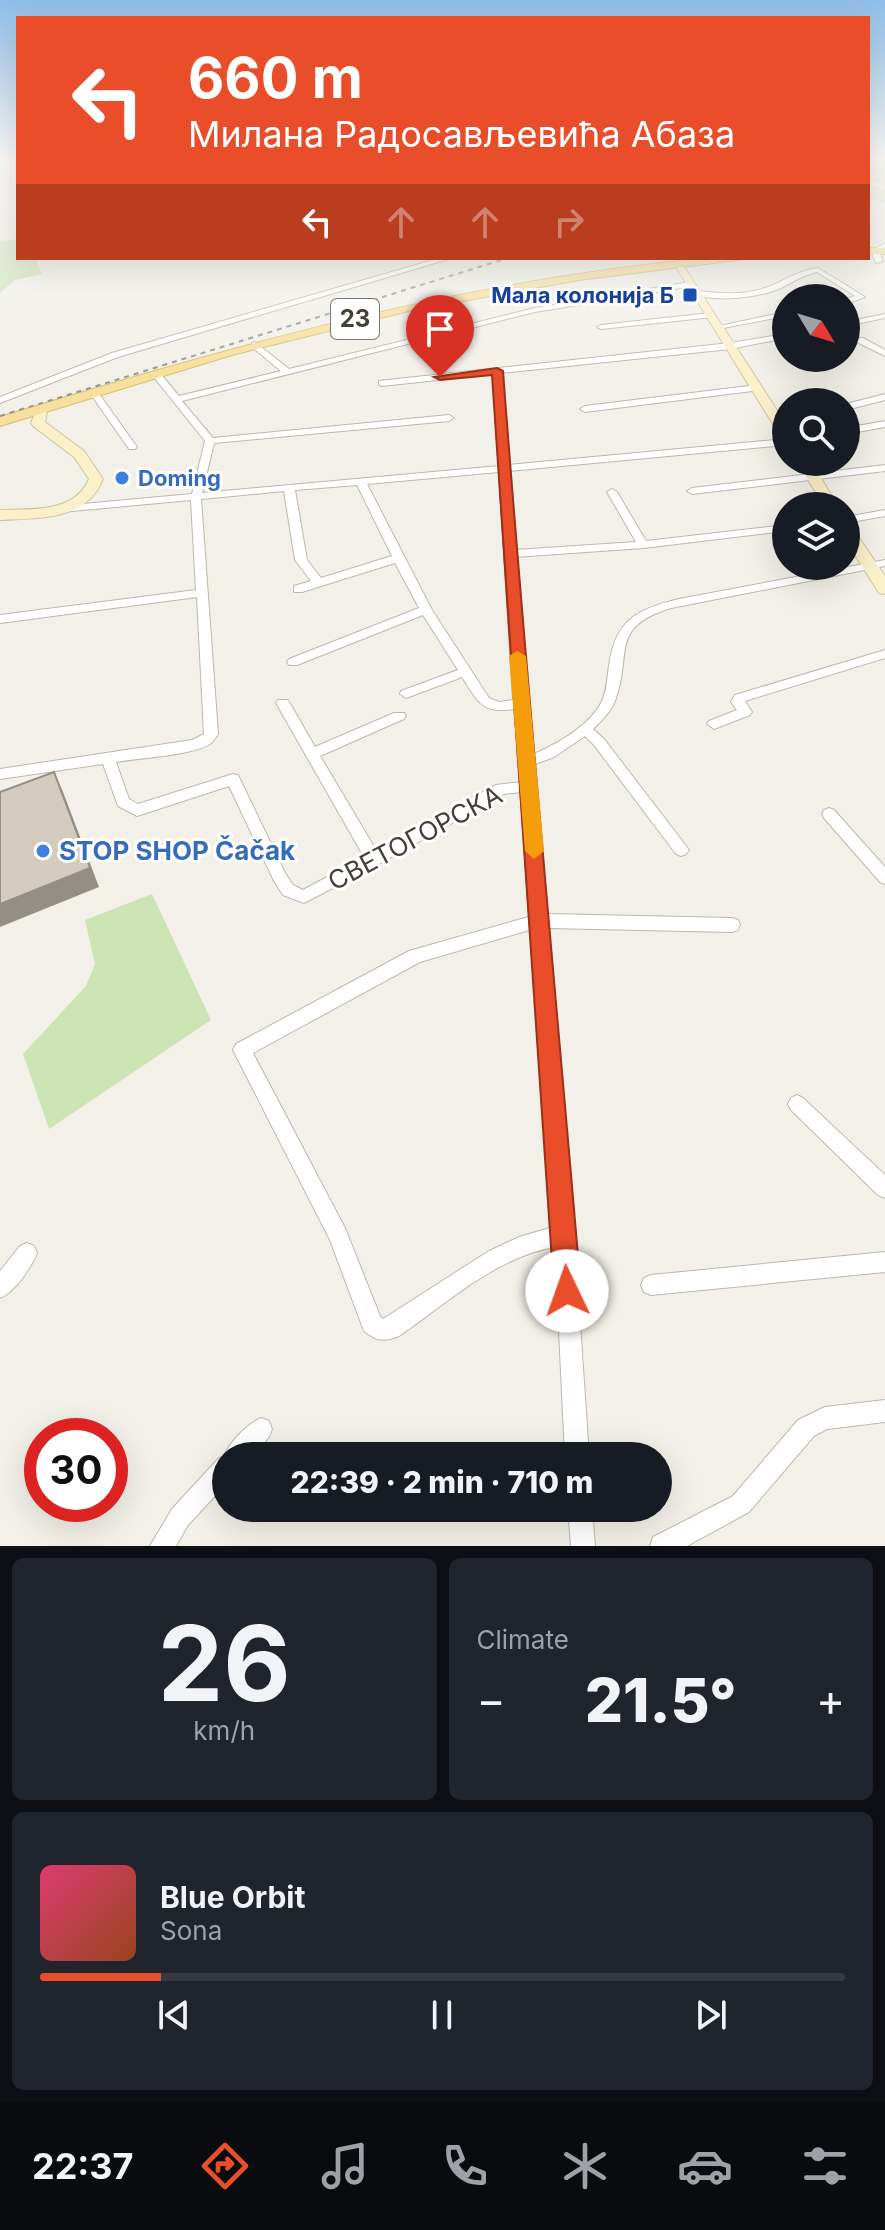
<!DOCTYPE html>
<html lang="en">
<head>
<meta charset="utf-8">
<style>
  body { margin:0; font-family:Inter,sans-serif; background:#20242c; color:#f1f3f6; height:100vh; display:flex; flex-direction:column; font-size:30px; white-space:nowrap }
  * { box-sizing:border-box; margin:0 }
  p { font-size:26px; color:#9ea1a6 }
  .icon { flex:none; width:44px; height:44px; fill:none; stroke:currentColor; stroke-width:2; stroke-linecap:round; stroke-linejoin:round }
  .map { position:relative; height:1546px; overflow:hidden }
  .sheet { display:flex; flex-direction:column; gap:12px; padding:12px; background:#0d0f14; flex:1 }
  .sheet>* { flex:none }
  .top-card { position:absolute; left:16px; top:16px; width:854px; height:244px; border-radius:0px; box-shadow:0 8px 32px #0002; background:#e94d29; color:#fff; overflow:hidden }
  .needle { width:52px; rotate:128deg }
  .tools { position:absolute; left:772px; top:284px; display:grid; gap:16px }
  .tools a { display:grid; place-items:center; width:88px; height:88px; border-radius:50%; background:#171b24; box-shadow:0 8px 32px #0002; font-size:40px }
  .speed { position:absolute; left:24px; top:1418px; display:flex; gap:16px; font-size:40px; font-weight:700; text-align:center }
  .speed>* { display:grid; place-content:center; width:104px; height:104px; border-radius:50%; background:#171b24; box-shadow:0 8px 32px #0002; line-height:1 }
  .speed .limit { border:12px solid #d22; background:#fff; color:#111 }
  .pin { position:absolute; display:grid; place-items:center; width:68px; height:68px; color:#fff; margin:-82px -34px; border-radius:50% 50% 50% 0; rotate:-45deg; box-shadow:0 0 8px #0007 }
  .pin .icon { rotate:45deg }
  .me { position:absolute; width:88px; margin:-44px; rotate:357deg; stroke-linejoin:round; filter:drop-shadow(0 0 6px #0008) }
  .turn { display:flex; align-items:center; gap:28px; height:168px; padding:0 40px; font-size:36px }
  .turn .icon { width:104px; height:104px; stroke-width:2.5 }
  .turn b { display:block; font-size:56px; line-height:68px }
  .lanes { display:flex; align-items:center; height:76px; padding:0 40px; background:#0003; justify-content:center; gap:40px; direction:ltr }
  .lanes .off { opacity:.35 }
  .big { font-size:60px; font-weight:800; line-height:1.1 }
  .sheet .widget { flex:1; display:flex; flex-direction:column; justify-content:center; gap:12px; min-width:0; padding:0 28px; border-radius:12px; background:#20242c }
  .sheet .dial { align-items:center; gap:0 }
  .dial b { font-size:104px; line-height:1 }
  .song { display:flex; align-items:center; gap:24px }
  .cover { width:96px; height:96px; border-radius:12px; background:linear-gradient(135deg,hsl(340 70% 55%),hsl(20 70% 35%)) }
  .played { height:8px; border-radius:4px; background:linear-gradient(90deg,#e94d29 15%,#363941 15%) }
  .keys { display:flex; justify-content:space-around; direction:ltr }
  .heat { display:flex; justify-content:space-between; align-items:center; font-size:44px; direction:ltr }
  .sheet .tiles { flex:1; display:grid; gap:12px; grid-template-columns:1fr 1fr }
  .widget:last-child { grid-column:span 2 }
  .trip { position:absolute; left:212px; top:1442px; width:460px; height:80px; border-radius:40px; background:#171b24; box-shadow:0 8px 32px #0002; font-weight:800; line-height:80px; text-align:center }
  .tab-bar { display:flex; height:128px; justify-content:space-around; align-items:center; background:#090b0e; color:#9ea1a6 }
  .tab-bar .icon { width:56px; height:56px }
  .tab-bar .current { color:#e94d29 }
  .tab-bar b { font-size:36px; color:#f1f3f6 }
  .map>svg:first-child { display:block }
</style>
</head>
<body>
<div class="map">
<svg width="885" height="1546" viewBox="0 0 885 1546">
  <rect width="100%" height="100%" fill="#f2f0e8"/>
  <path fill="#cce4b4" d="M868 159H885V203L868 198Z
    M18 239V258H35L42 274 15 280 0 293V241Z
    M152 894 211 1020 49 1129 23 1054 86 986 95 964 85 920Z"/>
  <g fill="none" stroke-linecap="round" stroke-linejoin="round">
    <defs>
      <path id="street" d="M885 243V248L879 252 883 261 876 263 871 251Z
        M440 258H452L118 357 0 403V397L112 353Z
        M818 268 865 297 846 304V299L855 296 817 272C803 275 793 282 781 288 758 298 715 303 692 293L696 291C719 293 743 296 765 288 783 282 798 270 818 268Z
        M690 282H693V286L535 312 182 401 213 438 449 415 454 418 449 421 214 443 202 493 499 466 493 374 382 386 379 385V381L730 343 786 334V338L730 349 501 373 508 465 786 439V445L509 471 515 550 636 542 607 492 612 489 617 492 646 541 786 525V531L643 548 515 557 532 755C557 744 588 727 601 703 607 692 607 678 609 666 615 620 637 609 679 599L885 560V566L671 608C609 627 632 653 616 698 612 711 602 720 593 729L604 739 686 846 689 850 686 854 681 856 676 854 594 745 585 736 554 757 533 765 547 914 732 918 738 920 740 925 738 930 732 932 549 928 574 1235 589 1456H565L555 1247C496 1257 447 1303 399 1336 384 1342 376 1341 364 1331L330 1240 233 1050 236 1044 409 951 532 916 522 792 504 794 379 864 304 903 283 895 274 881 229 786 137 816 118 806 103 764 0 779V769L192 740 204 734 197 597 0 623V615L196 590 191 500 61 512 56 509 61 506 192 494 205 441 153 376V372H159L179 396 281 371 252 347V343L255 342 289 369 535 308ZM499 472 513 700 499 702 489 698 432 610 367 484ZM357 485 392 556 321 578 307 560 295 490ZM284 491 295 560 311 581 294 586V592H302L395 563 419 608 289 659 287 662 289 665H297L423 615 458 670 401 691 400 694 406 698 462 677C478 702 482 714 514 709L521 782 496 785 376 850 320 756 404 719 406 716 404 713H394L315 747 288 700H278L276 703 364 857 303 890 293 885 285 873 238 775 233 774 138 804 129 799 116 762C138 758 194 755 210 744 213 742 216 737 218 734L201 499ZM533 929 553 1227 519 1237 489 1251 383 1319 380 1316 345 1228 253 1053 420 962Z
        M786 312V316L718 329 714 327Z
        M710 313H713V317L601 329 597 327 601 325Z
        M885 314V318L846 326V322Z
        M857 338H863L885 350V356L857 342Z
        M757 385 761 388 760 390 585 412 580 409 585 406Z
        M91 391H97L137 447 135 449H129L90 393Z
        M885 394V400L846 410V404Z
        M885 421V427L846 434V428Z
        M885 465V471L692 494 687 491 692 488Z
        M885 510V516L846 523V517Z
        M885 650V658L745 701 752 712 750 715 714 729 707 724 709 721 737 710 731 702 735 695Z
        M829 808 834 810 885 867V884L880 882 824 818 822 814 824 810Z
        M797 1095 803 1098 885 1175V1198L878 1195 791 1110 788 1104 791 1098Z
        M27 1243 34 1246 37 1253C31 1268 15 1292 0 1298V1271L20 1246Z
        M885 1252V1272L651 1295 644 1292 641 1285 644 1278 651 1275Z
        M885 1400V1422L827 1429 814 1436 749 1512 687 1546H650L653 1537 733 1496 798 1420 825 1407Z
        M261 1418 269 1421 272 1429 269 1437 252 1456H226V1484L188 1525 176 1546H150L172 1509 218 1459 224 1456C230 1442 247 1424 261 1418Z
        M568 1508H592L595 1546H571Z"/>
      <path id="secondary" d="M18 160V166L0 169V163Z
        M868 178 885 185V191L868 184Z
        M673 262H681L786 424V438L779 434Z
        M38 406H48L45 422 84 451 103 479C87 521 38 518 0 520V510C31 509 75 513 89 479L74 457 33 426 31 423Z
        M797 462H811L838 506H824Z
        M846 524 851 526 885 576V594L879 593 846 541Z"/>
      <path id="primary" d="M868 248H885V254H868Z
        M709 258H753L579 280 413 310 232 355 0 426V417C233 346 465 280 709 258Z"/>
    </defs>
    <use href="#street" stroke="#bdb8ab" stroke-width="2"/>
    <use href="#secondary" stroke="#cfc39b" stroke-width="2"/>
    <use href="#primary" stroke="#dabe6e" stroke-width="2"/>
    <use href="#street" fill="#fff" fill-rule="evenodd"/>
    <use href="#secondary" fill="#faf0ca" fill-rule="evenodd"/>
    <use href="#primary" fill="#f6e09d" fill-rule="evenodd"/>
    <path stroke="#969696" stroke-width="2" stroke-dasharray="5 5" stroke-linecap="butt" d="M0 416 508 258"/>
  </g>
  <path fill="#948f85" d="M54 772 63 792 99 887 0 927V904Z"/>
  <path fill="#d3ccbe" stroke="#948f85" stroke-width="2" d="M54 772 90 868 0 904V792Z"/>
  <linearGradient id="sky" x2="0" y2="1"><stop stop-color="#8fbee9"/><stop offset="0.42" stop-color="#f9f8f5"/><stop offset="1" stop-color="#f9f8f5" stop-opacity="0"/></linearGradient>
  <rect width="885" height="376" fill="url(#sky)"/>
  <path fill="#e94d29" stroke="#97321b" stroke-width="2" d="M497 368 503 371C526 678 555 984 581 1291L577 1300 567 1304 558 1300 554 1291C534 985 510 680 492 375L440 380 434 377Z"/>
  <path fill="#f59e0b" d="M517 651 526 656 544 851 534 859 525 851 509 656Z"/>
  <rect fill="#1a4fb4" stroke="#fff" stroke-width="3" x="682" y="287" width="16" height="16" rx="4"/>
  <g fill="#3f7fe0" stroke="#fff" stroke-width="3">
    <circle cx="122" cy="478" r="8"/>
    <circle cx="43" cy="851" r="8"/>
  </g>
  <g text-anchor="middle" stroke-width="6" stroke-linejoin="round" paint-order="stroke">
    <g font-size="22" font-weight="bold" fill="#164399" stroke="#fff" text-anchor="end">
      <text x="674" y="303">Мала колонија Б</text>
    </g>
    <g font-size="22" font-weight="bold" fill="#366cbe" stroke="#fff" text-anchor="start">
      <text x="138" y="486">Doming</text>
    </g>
    <rect fill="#fff" stroke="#7d7973" stroke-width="2" x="331" y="299" width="48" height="40" rx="6"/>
    <g font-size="24" font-weight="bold" fill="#454037">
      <text x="355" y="327">23</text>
    </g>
    <g font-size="26" fill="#454037" stroke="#fff">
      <text transform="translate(415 838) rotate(-28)" y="9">СВЕТОГОРСКА</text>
    </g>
    <g font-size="26" font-weight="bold" fill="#366cbe" stroke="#fff" text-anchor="start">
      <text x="59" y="860">STOP SHOP Čačak</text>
    </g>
  </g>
</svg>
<div class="tools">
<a><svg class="needle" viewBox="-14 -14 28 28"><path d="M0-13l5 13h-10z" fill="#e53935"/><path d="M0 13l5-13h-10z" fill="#9ea1a6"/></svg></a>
<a><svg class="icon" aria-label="search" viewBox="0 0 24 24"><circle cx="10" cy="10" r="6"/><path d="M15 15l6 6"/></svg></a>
<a><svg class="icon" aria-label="layers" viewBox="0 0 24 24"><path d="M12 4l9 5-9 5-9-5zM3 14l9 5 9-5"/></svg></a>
</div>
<div class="speed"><div class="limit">30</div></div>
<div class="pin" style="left:440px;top:377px;background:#d93025"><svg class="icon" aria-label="arrive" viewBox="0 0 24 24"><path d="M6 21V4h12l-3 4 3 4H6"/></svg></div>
<svg class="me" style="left:567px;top:1291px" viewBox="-20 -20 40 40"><circle r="19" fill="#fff"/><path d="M0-13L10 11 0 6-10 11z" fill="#e94d29"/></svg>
<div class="trip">22:39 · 2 min · 710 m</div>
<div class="top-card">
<div class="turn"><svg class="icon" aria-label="left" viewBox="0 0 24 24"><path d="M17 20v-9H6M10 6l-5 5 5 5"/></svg><div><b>660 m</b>Милана Радосављевића Абаза</div></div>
<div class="lanes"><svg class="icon" aria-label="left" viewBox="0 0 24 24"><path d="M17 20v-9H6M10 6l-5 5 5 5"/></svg><svg class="icon off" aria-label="ahead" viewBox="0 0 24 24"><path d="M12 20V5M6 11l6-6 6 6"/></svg><svg class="icon off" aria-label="ahead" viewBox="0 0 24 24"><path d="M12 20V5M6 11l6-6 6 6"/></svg><svg class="icon off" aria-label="right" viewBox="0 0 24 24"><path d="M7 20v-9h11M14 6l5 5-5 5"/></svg></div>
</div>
</div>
<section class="sheet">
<div class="tiles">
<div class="widget dial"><b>26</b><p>km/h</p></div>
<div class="widget"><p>Climate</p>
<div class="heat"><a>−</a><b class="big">21.5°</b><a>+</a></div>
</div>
<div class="widget">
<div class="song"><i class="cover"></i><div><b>Blue Orbit</b><p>Sona</p></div></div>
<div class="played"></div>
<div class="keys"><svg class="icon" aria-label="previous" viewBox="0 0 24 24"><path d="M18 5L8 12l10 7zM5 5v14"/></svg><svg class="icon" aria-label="pause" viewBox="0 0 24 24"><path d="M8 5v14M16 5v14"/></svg><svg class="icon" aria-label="next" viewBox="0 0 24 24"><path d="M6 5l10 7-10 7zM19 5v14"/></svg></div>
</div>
</div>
</section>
<nav class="tab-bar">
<b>22:37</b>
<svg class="icon current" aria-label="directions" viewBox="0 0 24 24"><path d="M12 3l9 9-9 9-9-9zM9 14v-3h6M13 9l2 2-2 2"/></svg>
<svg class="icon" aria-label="music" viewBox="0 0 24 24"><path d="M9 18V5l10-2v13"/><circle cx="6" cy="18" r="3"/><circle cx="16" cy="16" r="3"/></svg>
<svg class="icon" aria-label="phone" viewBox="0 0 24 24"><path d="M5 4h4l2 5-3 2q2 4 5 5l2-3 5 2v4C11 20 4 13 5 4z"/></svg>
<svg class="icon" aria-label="climate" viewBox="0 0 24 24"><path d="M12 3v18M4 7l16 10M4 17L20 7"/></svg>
<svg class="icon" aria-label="car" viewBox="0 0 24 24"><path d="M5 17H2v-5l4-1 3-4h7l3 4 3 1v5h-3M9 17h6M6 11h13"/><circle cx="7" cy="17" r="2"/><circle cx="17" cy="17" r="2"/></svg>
<svg class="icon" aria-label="filters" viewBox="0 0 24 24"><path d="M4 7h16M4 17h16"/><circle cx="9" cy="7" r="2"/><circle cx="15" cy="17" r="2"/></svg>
</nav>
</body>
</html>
